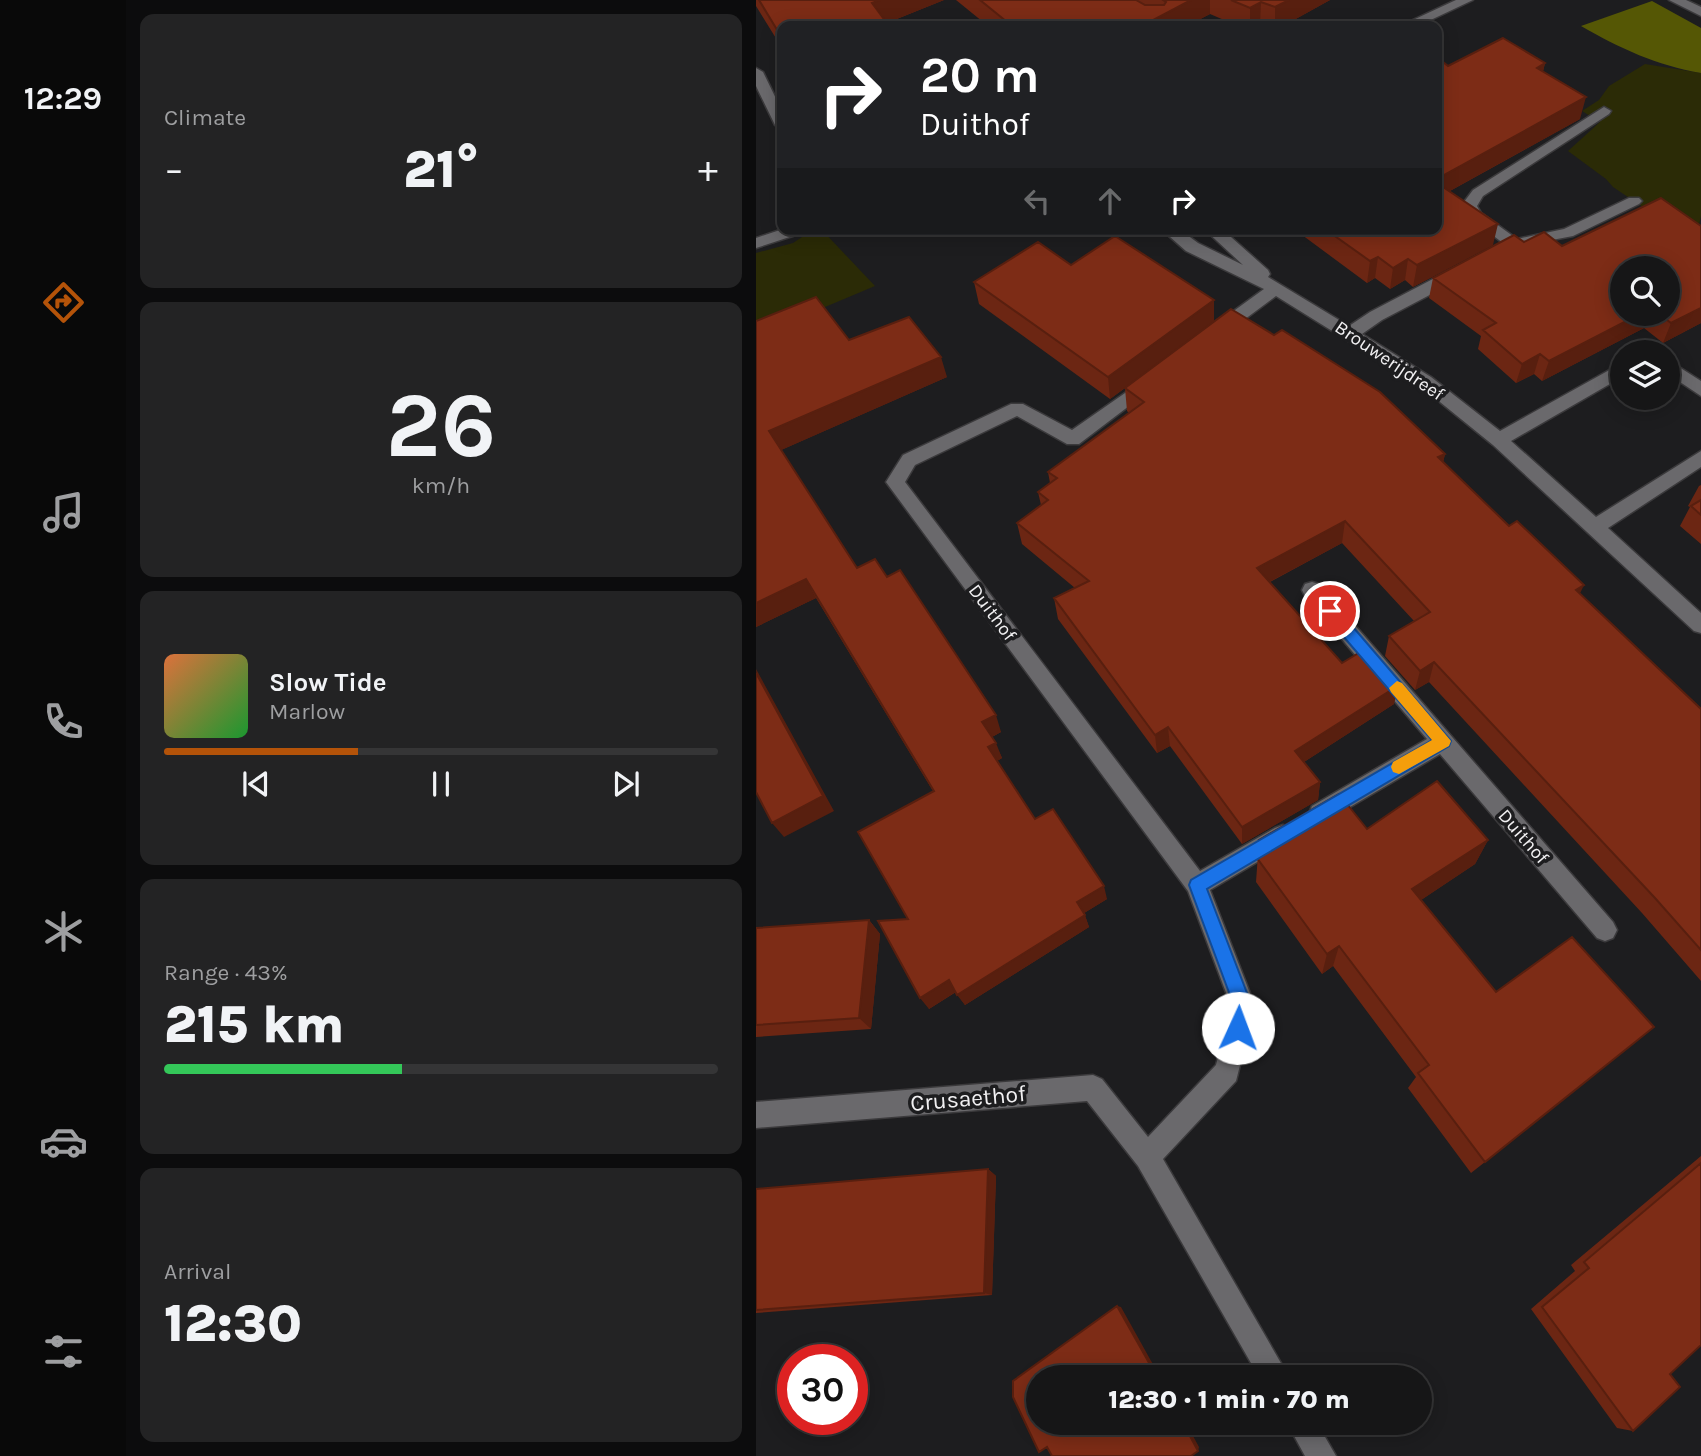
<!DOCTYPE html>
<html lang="en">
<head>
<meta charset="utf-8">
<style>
  body { margin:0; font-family:Karla,sans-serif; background:#232324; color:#f1f3f6; height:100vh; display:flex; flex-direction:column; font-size:26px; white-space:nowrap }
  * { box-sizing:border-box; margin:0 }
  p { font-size:23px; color:#9e9fa1 }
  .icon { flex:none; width:38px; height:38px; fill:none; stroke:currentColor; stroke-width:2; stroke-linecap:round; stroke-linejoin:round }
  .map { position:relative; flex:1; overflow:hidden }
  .drawer { display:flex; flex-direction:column; gap:14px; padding:14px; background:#0c0c0d; width:630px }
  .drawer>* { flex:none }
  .top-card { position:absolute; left:21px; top:21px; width:665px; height:214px; border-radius:14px; box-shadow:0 4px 18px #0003,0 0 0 2px #353536; background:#202124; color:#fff; overflow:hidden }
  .buttons { position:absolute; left:854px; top:256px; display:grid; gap:14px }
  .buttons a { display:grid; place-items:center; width:70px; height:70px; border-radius:50%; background:#161617; box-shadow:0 4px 18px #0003,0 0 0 2px #353536; font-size:35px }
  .speed { position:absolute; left:21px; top:1344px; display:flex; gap:14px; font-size:35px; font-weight:700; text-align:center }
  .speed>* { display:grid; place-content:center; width:91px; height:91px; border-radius:50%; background:#161617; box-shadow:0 4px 18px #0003,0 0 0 2px #353536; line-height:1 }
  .speed .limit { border:10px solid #d22; background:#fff; color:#111 }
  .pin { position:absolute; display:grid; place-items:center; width:60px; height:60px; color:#fff; margin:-30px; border:4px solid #fff; border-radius:50%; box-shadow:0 2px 7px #0007 }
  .me { position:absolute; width:77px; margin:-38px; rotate:2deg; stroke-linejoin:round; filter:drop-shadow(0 0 5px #0008) }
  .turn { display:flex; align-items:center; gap:24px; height:147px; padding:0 28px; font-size:32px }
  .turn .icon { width:91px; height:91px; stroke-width:2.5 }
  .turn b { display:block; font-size:49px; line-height:60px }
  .lanes { display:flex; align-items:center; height:66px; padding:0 28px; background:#0003; justify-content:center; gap:35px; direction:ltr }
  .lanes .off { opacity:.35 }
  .big { font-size:52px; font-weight:800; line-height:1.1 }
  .drawer .widget { flex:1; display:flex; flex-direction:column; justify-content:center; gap:10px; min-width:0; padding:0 24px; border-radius:14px; background:#232324 }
  .drawer .dial { align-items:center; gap:0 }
  .dial b { font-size:91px; line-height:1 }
  .song { display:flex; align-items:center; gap:21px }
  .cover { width:84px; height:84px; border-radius:10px; background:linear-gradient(135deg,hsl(20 70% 55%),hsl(130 70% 35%)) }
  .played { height:7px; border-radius:4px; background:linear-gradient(90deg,#b45309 35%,#353536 35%) }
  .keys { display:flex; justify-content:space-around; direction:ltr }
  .heat { display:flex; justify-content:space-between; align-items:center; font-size:38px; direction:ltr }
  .charge { height:10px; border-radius:5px; background:linear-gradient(90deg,#34c759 43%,#353536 0) }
  .trip { position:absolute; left:270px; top:1365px; width:406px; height:70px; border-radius:35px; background:#161617; box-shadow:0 4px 18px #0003,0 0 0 2px #353536; font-weight:800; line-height:70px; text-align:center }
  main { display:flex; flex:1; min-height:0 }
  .tab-bar { display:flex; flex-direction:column; width:126px; justify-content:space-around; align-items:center; background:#090909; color:#9e9fa1 }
  .tab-bar .icon { width:49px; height:49px }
  .tab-bar .selected { color:#b45309 }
  .tab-bar b { font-size:32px; color:#f1f3f6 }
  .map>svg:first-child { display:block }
</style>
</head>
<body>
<main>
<nav class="tab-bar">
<b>12:29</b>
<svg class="icon selected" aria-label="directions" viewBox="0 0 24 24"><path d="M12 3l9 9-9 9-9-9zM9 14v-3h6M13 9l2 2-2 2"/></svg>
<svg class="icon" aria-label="music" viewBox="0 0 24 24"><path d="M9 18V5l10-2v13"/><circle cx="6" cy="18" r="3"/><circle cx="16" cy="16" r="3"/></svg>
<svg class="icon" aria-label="phone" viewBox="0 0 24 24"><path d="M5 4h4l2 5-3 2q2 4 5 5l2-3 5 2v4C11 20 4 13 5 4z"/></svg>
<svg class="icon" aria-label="climate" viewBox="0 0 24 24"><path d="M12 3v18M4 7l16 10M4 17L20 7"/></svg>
<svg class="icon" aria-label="car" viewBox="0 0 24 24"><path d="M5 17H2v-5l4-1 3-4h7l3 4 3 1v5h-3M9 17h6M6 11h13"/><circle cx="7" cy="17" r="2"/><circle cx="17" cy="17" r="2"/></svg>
<svg class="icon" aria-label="filters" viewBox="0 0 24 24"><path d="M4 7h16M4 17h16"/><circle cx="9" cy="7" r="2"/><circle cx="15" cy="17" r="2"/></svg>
</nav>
<section class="drawer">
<div class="widget"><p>Climate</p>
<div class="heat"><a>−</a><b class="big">21°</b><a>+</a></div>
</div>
<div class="widget dial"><b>26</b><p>km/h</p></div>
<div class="widget">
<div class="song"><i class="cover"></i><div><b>Slow Tide</b><p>Marlow</p></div></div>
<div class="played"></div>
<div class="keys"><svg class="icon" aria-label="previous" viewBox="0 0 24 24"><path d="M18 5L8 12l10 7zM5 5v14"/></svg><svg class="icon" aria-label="pause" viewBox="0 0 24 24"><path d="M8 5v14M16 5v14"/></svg><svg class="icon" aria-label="next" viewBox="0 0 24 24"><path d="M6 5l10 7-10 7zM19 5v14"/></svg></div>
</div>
<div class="widget"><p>Range · 43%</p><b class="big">215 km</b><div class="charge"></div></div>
<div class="widget"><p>Arrival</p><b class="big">12:30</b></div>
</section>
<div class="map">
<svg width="945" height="1456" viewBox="0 0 945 1456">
  <rect width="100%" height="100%" fill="#1d1d1f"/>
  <path fill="#2b2b06" d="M889 64 945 73V216L939 242 857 187 850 179 812 151 844 122 826 111 843 100 853 86Z
    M65 229 119 286 0 336V253L37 243 55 231Z"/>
  <path fill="#555705" d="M896 1 945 28V73C900 65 865 49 825 26Z"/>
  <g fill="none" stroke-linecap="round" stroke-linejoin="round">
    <defs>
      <path id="minor" d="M700 0H717L662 26H644Z
        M913 0H930L945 7V16Z
        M0 68 7 72 26 111V129L19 125 0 86Z
        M848 107 855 111 853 114 727 196 721 206 725 213 761 239 808 229 873 198H883L886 201 883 204 817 236 764 246 747 257H735L733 253 747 243 715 219 705 206 717 190Z
        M27 229H52L49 232 0 248V238Z
        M405 229H423L442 243 487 265 448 229H466L512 270 514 274 512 277 593 326 614 312 694 270H706L708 274 706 278 626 320 606 334 675 377 744 431 866 363V377L755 441 840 517 945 451V467L852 528 945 613V633L938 631 737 445 663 385 520 296 469 334H457L455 330 457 326 508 289 430 251Z
        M912 360 945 381V396L912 374Z
        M392 377 398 379 401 383 398 387 323 444H311L261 416 159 465 149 482 444 871 519 828 527 825 535 828 538 835 535 842 454 890 499 1006 480 1081 407 1159 533 1377H503L382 1166 331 1101 0 1128V1102L337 1075 346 1079 392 1137 460 1065 475 1006 432 891 130 482 147 455 255 404H267L316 430Z
        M556 582 563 584 857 922 861 930 857 938 849 941 841 938 684 754 572 820 564 823 556 820 553 813 556 806 671 739 549 596 546 590 549 584Z
        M531 1423H561L580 1456H549Z"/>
    </defs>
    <use href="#minor" stroke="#3b3a3c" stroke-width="3"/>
    <use href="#minor" fill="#6a696c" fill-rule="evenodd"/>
  </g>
  <path fill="#6c2613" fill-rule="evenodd" d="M0 0H188L131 23 26 26V48L0 6Z
    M200 0H574L527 26H507L504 25 502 26H482L454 14 431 26H232Z
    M789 63 787 71 824 119 694 191 737 245 657 287 649 280 634 289 619 278 611 283 538 229H681L692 66Z
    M945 226V323L907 343 888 328 786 381 778 374 760 383 722 349 725 336 673 298 677 278 768 242 806 246ZM912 268V313H866Z
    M315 265 458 321 689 454 687 462 945 709V981L886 913 673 682 659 690 629 656 633 636 658 621 586 543 514 582 586 663 638 704 548 762 564 782 562 800 486 844 414 746 401 753 302 619 298 598 319 588 266 544 261 523 285 505 282 492 294 483 292 472 373 413 371 411 369 388 354 399 223 304 218 282Z
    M0 321 93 340 191 377 25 450 101 568 131 577 245 732 236 737 246 758 241 761 279 819 351 899 328 913 333 927 209 1005 200 992 173 1009 152 919 177 791 60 598 0 627Z
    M945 485V544L924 526 934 507 932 506 943 486Z
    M611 829 732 840 719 864 665 900 729 1162 715 1173 652 1088 660 1077 577 966 566 974 500 882 503 840Z
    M113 920 124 934 115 1029 0 1037V928Z
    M945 1156V1345L914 1374 877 1431 861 1428 775 1309 819 1271 815 1265Z
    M232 1169 240 1176 236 1295 0 1313V1189Z"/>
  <path fill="#581f0f" d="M124 0H188L123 26 116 3Z
    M435 0H454V14L431 26H386Z
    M533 0H574L527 26H519V7Z
    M505 2 504 25 494 26V8Z
    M789 63 784 85 781 68Z
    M830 97 824 119 681 198V179Z
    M742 224 737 245 657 287 661 265Z
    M622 257 619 278 611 283 614 261Z
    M652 259 649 280 634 289 637 268Z
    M458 300V322L354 399 352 377Z
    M945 308V323L907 343 915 323Z
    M886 313H894L888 328 786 381 793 361Z
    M784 354 778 374 760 383 766 364Z
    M185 357 191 377 23 451 13 431Z
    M689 454 684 476 682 457Z
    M589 521 586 543 500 589 501 568Z
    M50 579 60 598 0 627V603Z
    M828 585 818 606 820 590Z
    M678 662 673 682 659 690 664 671Z
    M0 669 78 811 28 837 16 823Z
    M643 685 638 704 537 769 539 751Z
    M240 715 245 732 232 739 226 722Z
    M412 727 414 746 401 753 399 735Z
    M240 743 246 758 238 763 232 747Z
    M564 782 562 800 486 844V827Z
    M732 840 719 864 647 912 656 889Z
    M348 886 351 899 325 915 321 902Z
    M329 915 333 927 209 1005 201 995Z
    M113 920 124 934 115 1029 103 1018Z
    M583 946 577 966 566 974 571 954Z
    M193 980 201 991 173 1009 164 998Z
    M232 1169 240 1176 236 1295 228 1293Z
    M361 1306 365 1307 404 1377H401Z
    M427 1423H430L443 1447 442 1451Z"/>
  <path fill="#7d2c16" stroke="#581f0f" stroke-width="2" d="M3 0H124L116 3 133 26H26V38Z
    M224 0H380L389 5H408L410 2 407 0H435L386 26H256Z
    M475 0H533L519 7 505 2 494 8Z
    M747 38 789 63 781 68 830 97 681 179V65L687 62 692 66Z
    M681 183 742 224 661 265 652 259 637 268 622 257 614 261 569 229H681Z
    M905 198 945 226V308L915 323 902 313H912V268H866V313H886L793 361 784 354 766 364 727 330 740 323 677 278 758 235 768 242 788 232 806 246Z
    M359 236 458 300 352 377 218 282 282 242 315 265Z
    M60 297 93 340 153 317 185 357 13 431 101 568 119 559 131 577 144 570 240 715 226 722 240 743 232 747 279 819 297 809 348 886 321 902 329 915 201 995 193 980 164 998 122 921 152 919 102 832 178 791 50 579 0 603V321Z
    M475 309 518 335 526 330 624 392 689 454 682 457 753 526 761 521 828 585 820 590 945 709V950L899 898 678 662 664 671 633 636 674 612 589 521 501 568 586 663 611 648 643 685 539 751 564 782 486 827 412 727 399 735 298 598 333 581 261 523 292 500 282 492 301 478 292 472 388 402 369 388Z
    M945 500V515L935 506Z
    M0 673 67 796 16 823 0 792Z
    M681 781 732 840 656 889 740 992 816 937 898 1027 729 1162 662 1073 673 1065 583 946 571 954 501 858 512 852 503 840 583 794 611 829Z
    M113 920 103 1018 0 1025V928Z
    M945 1163V1345L914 1374 924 1387 877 1431 786 1307 833 1268 828 1262Z
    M232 1169 228 1293 0 1310V1189Z
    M361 1306 401 1377H282V1423H427L442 1451 435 1456H296L291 1447 283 1452 257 1397V1381Z"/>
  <path fill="#1a73e8" stroke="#114b97" stroke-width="2" d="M574 605 579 606 695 741 693 746 451 889 496 1006 488 1035 482 1037 475 1035 472 1028 478 1006 433 885 435 880 676 740 569 615 566 611 569 606Z"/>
  <path fill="#f59e0b" d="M641 681 646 683 695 741 693 746 643 774 637 772 635 767 637 762 676 740 635 692 633 688Z"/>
  <g text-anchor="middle" stroke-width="7" stroke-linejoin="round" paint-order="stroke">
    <g font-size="19" fill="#f1f0f2" stroke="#1d1d1f">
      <text transform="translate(634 360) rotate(34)" y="7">Brouwerijdreef</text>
      <text transform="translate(237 612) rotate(53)" y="7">Duithof</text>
      <text transform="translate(768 836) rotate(49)" y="7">Duithof</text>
    </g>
    <g font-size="23" fill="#f1f0f2" stroke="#1d1d1f">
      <text transform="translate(212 1098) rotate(-5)" y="8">Crusaethof</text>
    </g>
  </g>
</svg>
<div class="buttons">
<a><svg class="icon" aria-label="search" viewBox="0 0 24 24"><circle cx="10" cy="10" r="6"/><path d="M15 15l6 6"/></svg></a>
<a><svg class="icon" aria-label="layers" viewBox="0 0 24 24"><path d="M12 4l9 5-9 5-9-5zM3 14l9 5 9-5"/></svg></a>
</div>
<div class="speed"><div class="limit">30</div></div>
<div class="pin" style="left:574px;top:611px;background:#d93025"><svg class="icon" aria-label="arrive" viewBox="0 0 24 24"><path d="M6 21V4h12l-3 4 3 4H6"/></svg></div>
<svg class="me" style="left:482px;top:1028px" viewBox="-20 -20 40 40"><circle r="19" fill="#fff"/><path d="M0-13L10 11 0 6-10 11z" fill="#1a73e8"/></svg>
<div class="trip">12:30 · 1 min · 70 m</div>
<div class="top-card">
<div class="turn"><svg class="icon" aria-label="right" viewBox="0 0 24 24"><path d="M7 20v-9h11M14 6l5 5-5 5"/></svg><div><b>20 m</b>Duithof</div></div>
<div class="lanes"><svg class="icon off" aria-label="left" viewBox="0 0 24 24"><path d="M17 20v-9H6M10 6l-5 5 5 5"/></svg><svg class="icon off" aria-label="ahead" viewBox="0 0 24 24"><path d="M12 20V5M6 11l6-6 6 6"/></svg><svg class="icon" aria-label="right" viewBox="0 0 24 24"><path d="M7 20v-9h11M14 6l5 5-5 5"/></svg></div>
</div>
</div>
</main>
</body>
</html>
